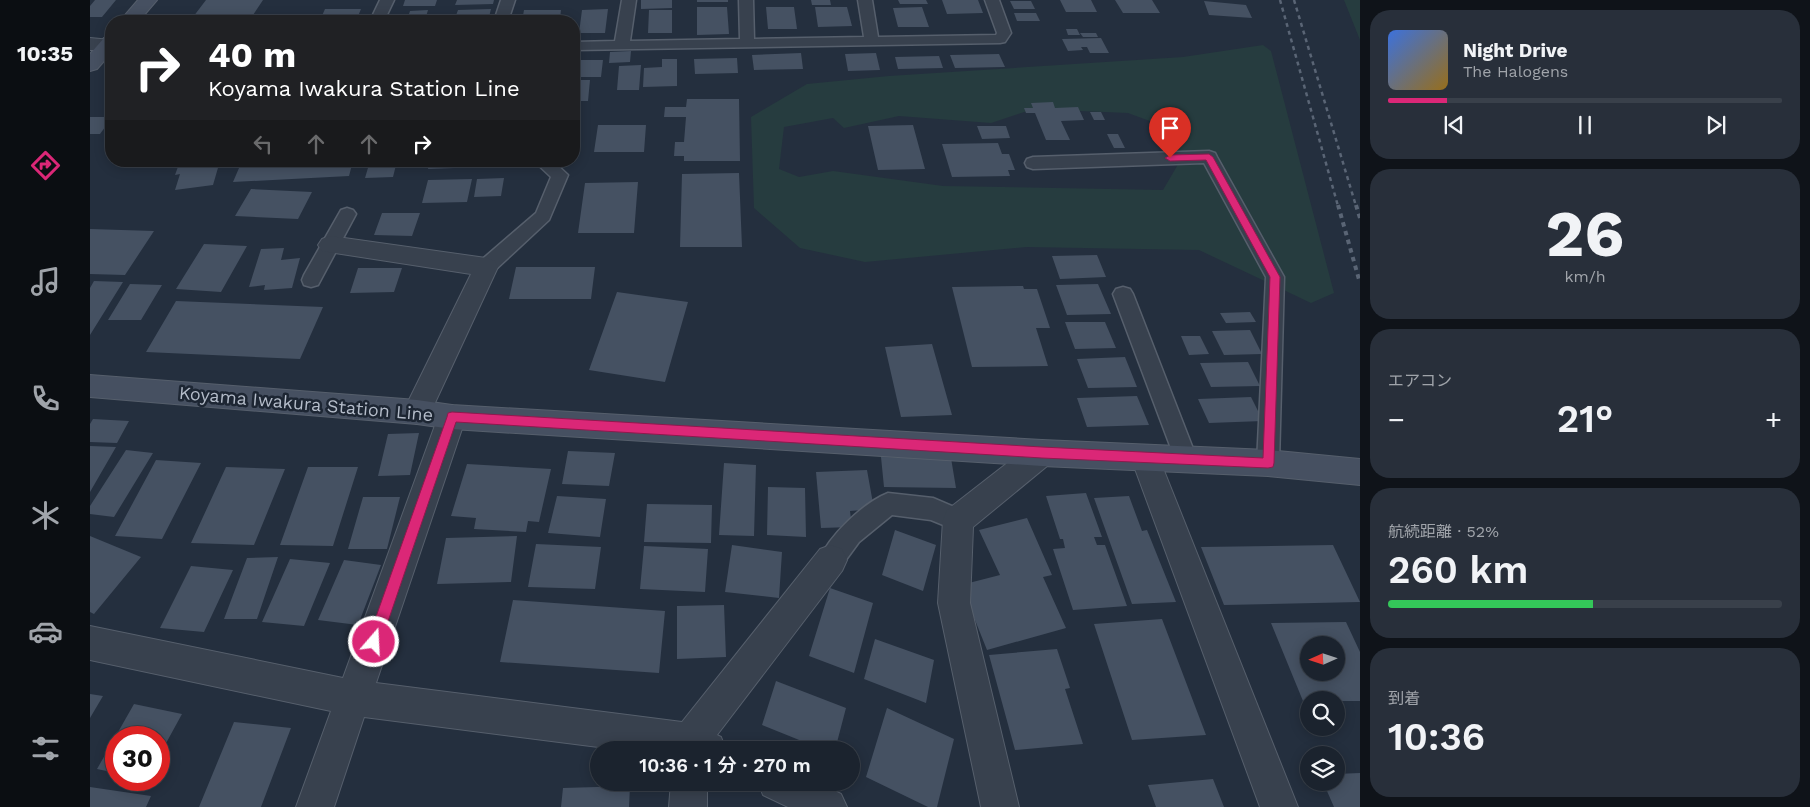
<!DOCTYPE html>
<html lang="ja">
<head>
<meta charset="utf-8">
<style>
  body { margin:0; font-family:"Work Sans","Noto Sans JP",sans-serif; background:#282f3a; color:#f1f3f6; height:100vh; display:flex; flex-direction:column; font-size:19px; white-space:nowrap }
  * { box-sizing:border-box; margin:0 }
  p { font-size:16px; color:#a0a4aa }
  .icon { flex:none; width:28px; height:28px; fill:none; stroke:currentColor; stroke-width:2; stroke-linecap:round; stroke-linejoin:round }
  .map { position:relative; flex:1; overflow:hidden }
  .panel { display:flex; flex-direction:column; gap:10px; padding:10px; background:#0f1319; width:450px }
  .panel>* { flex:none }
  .top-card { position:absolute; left:15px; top:15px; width:475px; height:152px; border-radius:20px; box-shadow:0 2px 12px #0003,0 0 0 1px #39404a; background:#202124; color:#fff; overflow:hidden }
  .needle { width:32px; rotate:267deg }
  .controls { position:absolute; left:1210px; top:636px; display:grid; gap:10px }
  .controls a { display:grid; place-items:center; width:45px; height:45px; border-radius:50%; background:#1b232e; box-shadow:0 2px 12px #0003,0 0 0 1px #39404a; font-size:25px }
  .speed { position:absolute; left:15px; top:726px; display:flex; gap:10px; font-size:25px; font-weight:700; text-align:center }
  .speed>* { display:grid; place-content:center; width:65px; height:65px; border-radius:50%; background:#1b232e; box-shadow:0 2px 12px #0003,0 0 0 1px #39404a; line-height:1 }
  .speed .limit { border:8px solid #d22; background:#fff; color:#111 }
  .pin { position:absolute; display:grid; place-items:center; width:42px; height:42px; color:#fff; margin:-51px -21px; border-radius:50% 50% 50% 0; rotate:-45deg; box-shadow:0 0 5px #0007 }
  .pin .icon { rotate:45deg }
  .me { position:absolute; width:55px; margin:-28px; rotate:19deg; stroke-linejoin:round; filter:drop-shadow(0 0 4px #0008) }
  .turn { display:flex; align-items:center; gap:18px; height:105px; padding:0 20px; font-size:22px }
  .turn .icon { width:65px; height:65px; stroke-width:2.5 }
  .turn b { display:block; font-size:35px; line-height:42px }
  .lanes { display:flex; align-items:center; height:48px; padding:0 20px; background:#0003; justify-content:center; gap:25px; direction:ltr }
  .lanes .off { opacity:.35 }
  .big { font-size:38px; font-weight:600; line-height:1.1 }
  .panel .tile { flex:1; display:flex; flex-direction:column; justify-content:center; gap:8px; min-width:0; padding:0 18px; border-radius:20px; background:#282f3a }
  .panel .dial { align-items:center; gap:0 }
  .dial b { font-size:65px; line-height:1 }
  .song { display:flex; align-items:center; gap:15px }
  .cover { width:60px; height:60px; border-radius:8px; background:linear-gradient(135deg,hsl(220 70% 55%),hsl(40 70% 35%)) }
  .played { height:5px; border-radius:2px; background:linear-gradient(90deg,#db2777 15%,#39404a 15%) }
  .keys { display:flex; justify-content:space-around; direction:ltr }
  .heat { display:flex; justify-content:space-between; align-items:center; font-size:28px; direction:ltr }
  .charge { height:8px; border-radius:4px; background:linear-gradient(90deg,#34c759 52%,#39404a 0) }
  .trip { position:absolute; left:500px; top:741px; width:270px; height:50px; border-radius:25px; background:#1b232e; box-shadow:0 2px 12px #0003,0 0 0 1px #39404a; font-weight:600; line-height:50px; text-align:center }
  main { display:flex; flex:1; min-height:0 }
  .dock { display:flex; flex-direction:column; width:90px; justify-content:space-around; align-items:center; background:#0b0e12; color:#a0a4aa }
  .dock .icon { width:35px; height:35px }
  .dock .on { color:#db2777 }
  .dock b { font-size:22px; color:#f1f3f6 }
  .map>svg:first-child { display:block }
</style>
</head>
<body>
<main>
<nav class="dock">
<b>10:35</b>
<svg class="icon on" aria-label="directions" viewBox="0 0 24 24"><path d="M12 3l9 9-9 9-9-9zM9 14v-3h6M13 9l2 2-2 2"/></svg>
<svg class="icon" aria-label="music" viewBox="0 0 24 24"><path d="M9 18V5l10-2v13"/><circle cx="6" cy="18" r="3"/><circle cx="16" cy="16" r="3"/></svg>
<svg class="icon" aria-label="phone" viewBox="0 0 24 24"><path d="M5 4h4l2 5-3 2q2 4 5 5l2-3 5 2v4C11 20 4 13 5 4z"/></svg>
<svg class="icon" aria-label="climate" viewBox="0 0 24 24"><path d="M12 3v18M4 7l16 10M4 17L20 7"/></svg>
<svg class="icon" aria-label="car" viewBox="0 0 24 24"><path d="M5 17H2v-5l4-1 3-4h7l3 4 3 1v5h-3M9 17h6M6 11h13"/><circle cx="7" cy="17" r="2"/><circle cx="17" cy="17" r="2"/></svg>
<svg class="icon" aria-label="filters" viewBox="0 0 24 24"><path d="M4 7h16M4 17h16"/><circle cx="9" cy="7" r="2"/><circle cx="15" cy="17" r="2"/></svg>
</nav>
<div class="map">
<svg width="1270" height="807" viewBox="0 0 1270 807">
  <rect width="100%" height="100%" fill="#242f3e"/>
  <path fill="#263c3f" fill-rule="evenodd" d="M1254 0H1270V40Z
    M1173 45 1181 51 1244 293 1221 303 1109 250 936 247 775 262 710 248 664 208 661 117 717 84 799 76 1093 57ZM943 109 1038 113 1068 124 1090 161 1073 190 853 186 743 171 709 177 689 169 694 127 743 118 754 128 809 116 901 123Z"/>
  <path fill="#455162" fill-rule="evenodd" d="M5 0H26L12 17H0V6Z
    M116 0H173L159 21H100Z
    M315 0H347L345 6H313Z
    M367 0H404L403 4 365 5Z
    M551 0H582V8L551 9Z
    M607 0H638V2H607Z
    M721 0H740L741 5H722Z
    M808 0H836L838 4H810Z
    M852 0H888L893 13 857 14Z
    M970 0H1001L1007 12H976Z
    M1025 0H1062L1070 13H1033Z
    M920 1H941L945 9H924Z
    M1114 1 1156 5 1162 18 1119 15Z
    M607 7H637L639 34 607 35Z
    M676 7H704L707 29H678Z
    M725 7H757L762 26 728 27Z
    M832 7 839 27H808L803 8Z
    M235 9H271L266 21H237L238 18H231Z
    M401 9 398 21H364L368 10Z
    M518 9 515 33H489L492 10Z
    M338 10 335 20H317L320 11Z
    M434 10H471L470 19H453V21H432Z
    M559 10H582V33H558Z
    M924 13H946L950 21H927Z
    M976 29H987L990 35H978Z
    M990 33H1006L1008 37H993Z
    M1011 38 1019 53H1000L997 47H991L993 50 978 51 972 39Z
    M541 51 540 62 519 63 520 52Z
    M711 53 713 69 664 70 662 55Z
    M786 53 790 70 758 71 755 54Z
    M909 54 915 67 865 68 860 55Z
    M849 56 853 68 808 69 805 57Z
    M647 58 648 73 605 74 604 59Z
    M572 59H587V86L553 87 554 68 572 67Z
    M490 60H513L511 77H488Z
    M551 65 549 90H527L529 66Z
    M484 80H500L498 101H484Z
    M597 99H649L650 161H594V156H584L585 142H594L596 117H574L575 107H596Z
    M963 102 965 108 988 107 994 120 971 121 980 140H956L945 113H936L934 108H943L941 103Z
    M1000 112H1011L1015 120H1004Z
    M0 117H21V119L10 134H0Z
    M508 125H556L554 152H504Z
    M823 125 835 169 788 170 778 126Z
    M887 126H916L920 138 892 139Z
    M1017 134H1028L1035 148H1024Z
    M908 143 912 154H919L925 170H918L920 176 862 177 852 144Z
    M90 161H130L123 185 85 190 90 174 85 175Z
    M152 161H263L259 176 143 182Z
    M280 161H307L303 177 275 178Z
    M340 161H393L392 167 338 169Z
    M649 173 652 247H590L592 174Z
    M414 178 411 196 384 197 387 179Z
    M382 179 377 202 332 203 338 180Z
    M548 182 544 233H488L495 183Z
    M161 189 222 192 208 219 145 216Z
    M292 213H330L322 236 284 235Z
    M0 229 64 231 35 275 0 274Z
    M114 244 157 246 131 292 86 289Z
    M194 248 191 260 210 258 202 288 174 290 175 285 159 287 171 249Z
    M1007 255 1016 277 970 279 962 256Z
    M426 267H505L501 299H419Z
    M268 268H312L304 292 260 293Z
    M4 281 33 282 0 335V288Z
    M40 284 72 285 51 320H18Z
    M1008 284 1021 314 977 315 966 285Z
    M933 286 934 289H947L960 328H946L958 366 882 367 862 287Z
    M527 292 598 302 575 382 499 370Z
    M86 301 233 307 210 359 56 352Z
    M1160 312 1166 322 1136 323 1130 313Z
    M975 322H1015L1026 348 985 349Z
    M1160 330 1172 354 1134 355 1122 331Z
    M1091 336H1110L1119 354 1099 355Z
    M842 344 862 415 811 417 795 347Z
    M1035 357 1047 387 998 388 987 359Z
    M1158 362 1170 386 1121 387 1110 363Z
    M1047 396 1059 425 997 427 987 398Z
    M1161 397 1173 421 1119 423 1108 399Z
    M3 419 39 421 27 443 0 442V424Z
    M329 433 320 475 288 476 298 434Z
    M0 446 26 447 0 492Z
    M36 450 63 453 24 517 0 514V506Z
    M478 451 525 453 519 486 472 484Z
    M791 457 861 458 866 488 794 487Z
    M66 460 111 463 72 539 25 536Z
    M634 463 666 465 664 536 629 535Z
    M377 464 461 469 449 522 438 521 436 532 384 529 386 518 361 516Z
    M136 467 195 469 164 545 101 543Z
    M218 467H268L243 546 190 545Z
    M777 470 784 509 760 511 762 527 731 528 726 472Z
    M678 487 715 488 716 537 677 535Z
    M996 493 1012 537H1004L1007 545H1015L1037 606 983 610 963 549 975 548 973 539H970L956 496Z
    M467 496 516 499 510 537 458 533Z
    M1039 496 1052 531 1057 530 1086 602 1042 604 1004 498Z
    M273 497H310L297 549H258Z
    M557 504 622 505 621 543 554 542Z
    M937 518 962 575 953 577 976 628 897 650 871 585 910 575 889 530Z
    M805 530 846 545 833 591 792 575Z
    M0 536 51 557 4 614 0 612Z
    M427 536 421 582 347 584 356 538Z
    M446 544 511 547 505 589 438 587Z
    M642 545 692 552 689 598 635 592Z
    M1243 545 1270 602 1134 605 1111 547Z
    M554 546 618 549 615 592 550 589Z
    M188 557 167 619H134L157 558Z
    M200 559 240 563 214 626 172 622Z
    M254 560 291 565 268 625 228 620Z
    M101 566 143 570 114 632 70 628Z
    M740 588 783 603 764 673 719 656Z
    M423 600 575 611 569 673 410 662Z
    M634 605 636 657 587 659V606Z
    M1072 619 1116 735 1042 740 1004 624Z
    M1256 622 1270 652V701H1213L1181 623ZM1219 645H1246V672H1219Z
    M785 639 844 660 836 703 774 679Z
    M967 649 980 688 975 689 993 744 925 750 899 655Z
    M686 681 756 708 745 750H734L672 725Z
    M0 694 13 696 0 718Z
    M44 704 92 714 69 756V738H26V773L7 769Z
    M797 708 864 739 847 807H838L776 777Z
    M144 722 201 728 171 807H109Z
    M1270 773V807H1244L1233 782H1246V774Z
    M1123 779 1134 807H1066L1058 785Z
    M540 786 539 807H471L473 788Z
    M0 787 61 796 56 807H0Z"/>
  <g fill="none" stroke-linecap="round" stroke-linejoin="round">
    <defs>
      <path id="lane" d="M290 0H304L294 21H280Z
        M411 0H425L418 21H404Z
        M532 0H546L540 41 650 39 649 0H663L664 39 774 37 768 0H782L788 37 906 35 907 33 895 0H909L921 33 915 42 910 43 484 50V42L525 41Z
        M1119 151 1125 153 1127 157 1194 277 1189 463 1186 470 1178 473 1170 470 1167 463 1176 277 1114 163 943 169 937 167 935 163 937 159 943 157Z
        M444 161H463L478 175 459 220 403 272 396 274 389 272 387 267 389 262 446 213 461 177Z
        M257 208 263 210 266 214 228 285 221 287 214 285 212 280 214 275 251 210Z
        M1033 287 1040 289 1043 294 1107 459 1104 466 1096 469 1088 466 1085 459 1023 294 1026 289Z
        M798 493 843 498 876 512 880 520 876 528 868 531 841 520 802 515 769 542 750 568 741 572 732 568 729 560C739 536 773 503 798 493Z"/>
      <path id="street" d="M0 38 21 40V50H0Z
        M240 236 396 258 405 261 408 267 337 420 327 424 317 420 313 412 381 274 232 251 228 245 232 239Z
        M362 405 372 409 376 417 286 683 592 722 730 549 741 545 752 549 757 560 752 571 627 735 631 737 636 750H532L274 717 244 807H206L241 711 0 660V626L253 678 348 417 352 409Z
        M952 440 962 444 966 453 962 462 883 527 880 603 929 807H891L848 603 853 520 857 510 942 444Z
        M1055 445 1065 449 1069 458 1208 807H1170L1041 458 1045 449Z
        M581 782H617V807H579Z
        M668 782H727L751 794 757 807H698L673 795Z"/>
      <path id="secondary" d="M48 0H67L49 21H30Z
        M21 36V53L7 69 0 71V54L14 38Z
        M0 375 327 400 362 405 952 440 1178 450 1270 459V485L1178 476 952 466 362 429 327 424 0 397Z"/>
    </defs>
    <use href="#lane" stroke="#565f6c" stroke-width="3"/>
    <use href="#street" stroke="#565f6c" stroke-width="2"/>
    <use href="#secondary" stroke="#565f6c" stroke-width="2"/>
    <use href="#lane" fill="#38414e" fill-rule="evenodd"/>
    <use href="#street" fill="#38414e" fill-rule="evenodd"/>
    <use href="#secondary" fill="#465061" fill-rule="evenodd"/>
    <path stroke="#5a6575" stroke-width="2.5" stroke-dasharray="4 4" stroke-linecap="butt" d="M1190 0 1248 206
      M1204 0 1266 206"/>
    <path stroke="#5a6575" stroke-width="4" stroke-dasharray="4.5 4.5" stroke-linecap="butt" d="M1248 205 1270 283
      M1266 205 1270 218"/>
  </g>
  <path fill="#db2777" stroke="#8e194d" d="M1119 154 1123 157 1190 277 1184 463 1183 467 1178 468 952 458 366 422 291 642 289 646 284 649 279 646 277 642 357 417 358 413 362 412 952 447 1173 458 1180 277 1116 160 1080 161 1075 158 1080 155Z"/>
  <g text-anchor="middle" stroke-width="5" stroke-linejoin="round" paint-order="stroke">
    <g font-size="18" fill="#b4bcc9" stroke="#1d2633">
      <text transform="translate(216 404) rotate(5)" y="6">Koyama Iwakura Station Line</text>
    </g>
  </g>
</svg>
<div class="controls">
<a><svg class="needle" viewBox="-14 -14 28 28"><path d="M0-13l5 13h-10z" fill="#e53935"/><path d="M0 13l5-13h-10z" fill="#a0a4aa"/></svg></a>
<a><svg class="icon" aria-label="search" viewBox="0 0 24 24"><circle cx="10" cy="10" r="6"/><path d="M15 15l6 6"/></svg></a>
<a><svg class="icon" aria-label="layers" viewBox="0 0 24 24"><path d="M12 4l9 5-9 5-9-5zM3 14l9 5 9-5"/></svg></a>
</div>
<div class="speed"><div class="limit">30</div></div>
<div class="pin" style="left:1080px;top:158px;background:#d93025"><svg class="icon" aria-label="arrive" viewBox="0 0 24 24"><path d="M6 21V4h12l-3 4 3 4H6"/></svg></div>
<svg class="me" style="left:284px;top:642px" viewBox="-20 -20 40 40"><circle r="17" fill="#db2777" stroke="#fff" stroke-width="3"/><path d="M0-11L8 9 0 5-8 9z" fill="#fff"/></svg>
<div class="trip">10:36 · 1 分 · 270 m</div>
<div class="top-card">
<div class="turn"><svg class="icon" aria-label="right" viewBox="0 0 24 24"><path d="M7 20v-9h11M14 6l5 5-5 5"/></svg><div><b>40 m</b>Koyama Iwakura Station Line</div></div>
<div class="lanes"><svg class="icon off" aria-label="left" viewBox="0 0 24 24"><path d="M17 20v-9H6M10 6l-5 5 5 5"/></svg><svg class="icon off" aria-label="ahead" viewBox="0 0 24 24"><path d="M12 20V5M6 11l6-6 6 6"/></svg><svg class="icon off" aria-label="ahead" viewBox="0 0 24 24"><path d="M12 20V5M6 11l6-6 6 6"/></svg><svg class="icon" aria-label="right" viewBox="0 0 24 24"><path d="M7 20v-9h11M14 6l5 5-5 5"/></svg></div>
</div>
</div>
<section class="panel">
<div class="tile">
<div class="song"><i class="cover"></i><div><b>Night Drive</b><p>The Halogens</p></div></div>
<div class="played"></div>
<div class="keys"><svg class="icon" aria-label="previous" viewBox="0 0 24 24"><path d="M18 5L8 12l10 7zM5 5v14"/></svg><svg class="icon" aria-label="pause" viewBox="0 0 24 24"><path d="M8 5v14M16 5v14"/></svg><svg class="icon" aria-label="next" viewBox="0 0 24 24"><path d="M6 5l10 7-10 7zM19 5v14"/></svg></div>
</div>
<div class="tile dial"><b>26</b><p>km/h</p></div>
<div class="tile"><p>エアコン</p>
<div class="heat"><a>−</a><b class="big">21°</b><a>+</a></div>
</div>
<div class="tile"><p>航続距離 · 52%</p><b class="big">260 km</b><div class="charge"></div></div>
<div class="tile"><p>到着</p><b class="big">10:36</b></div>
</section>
</main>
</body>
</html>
